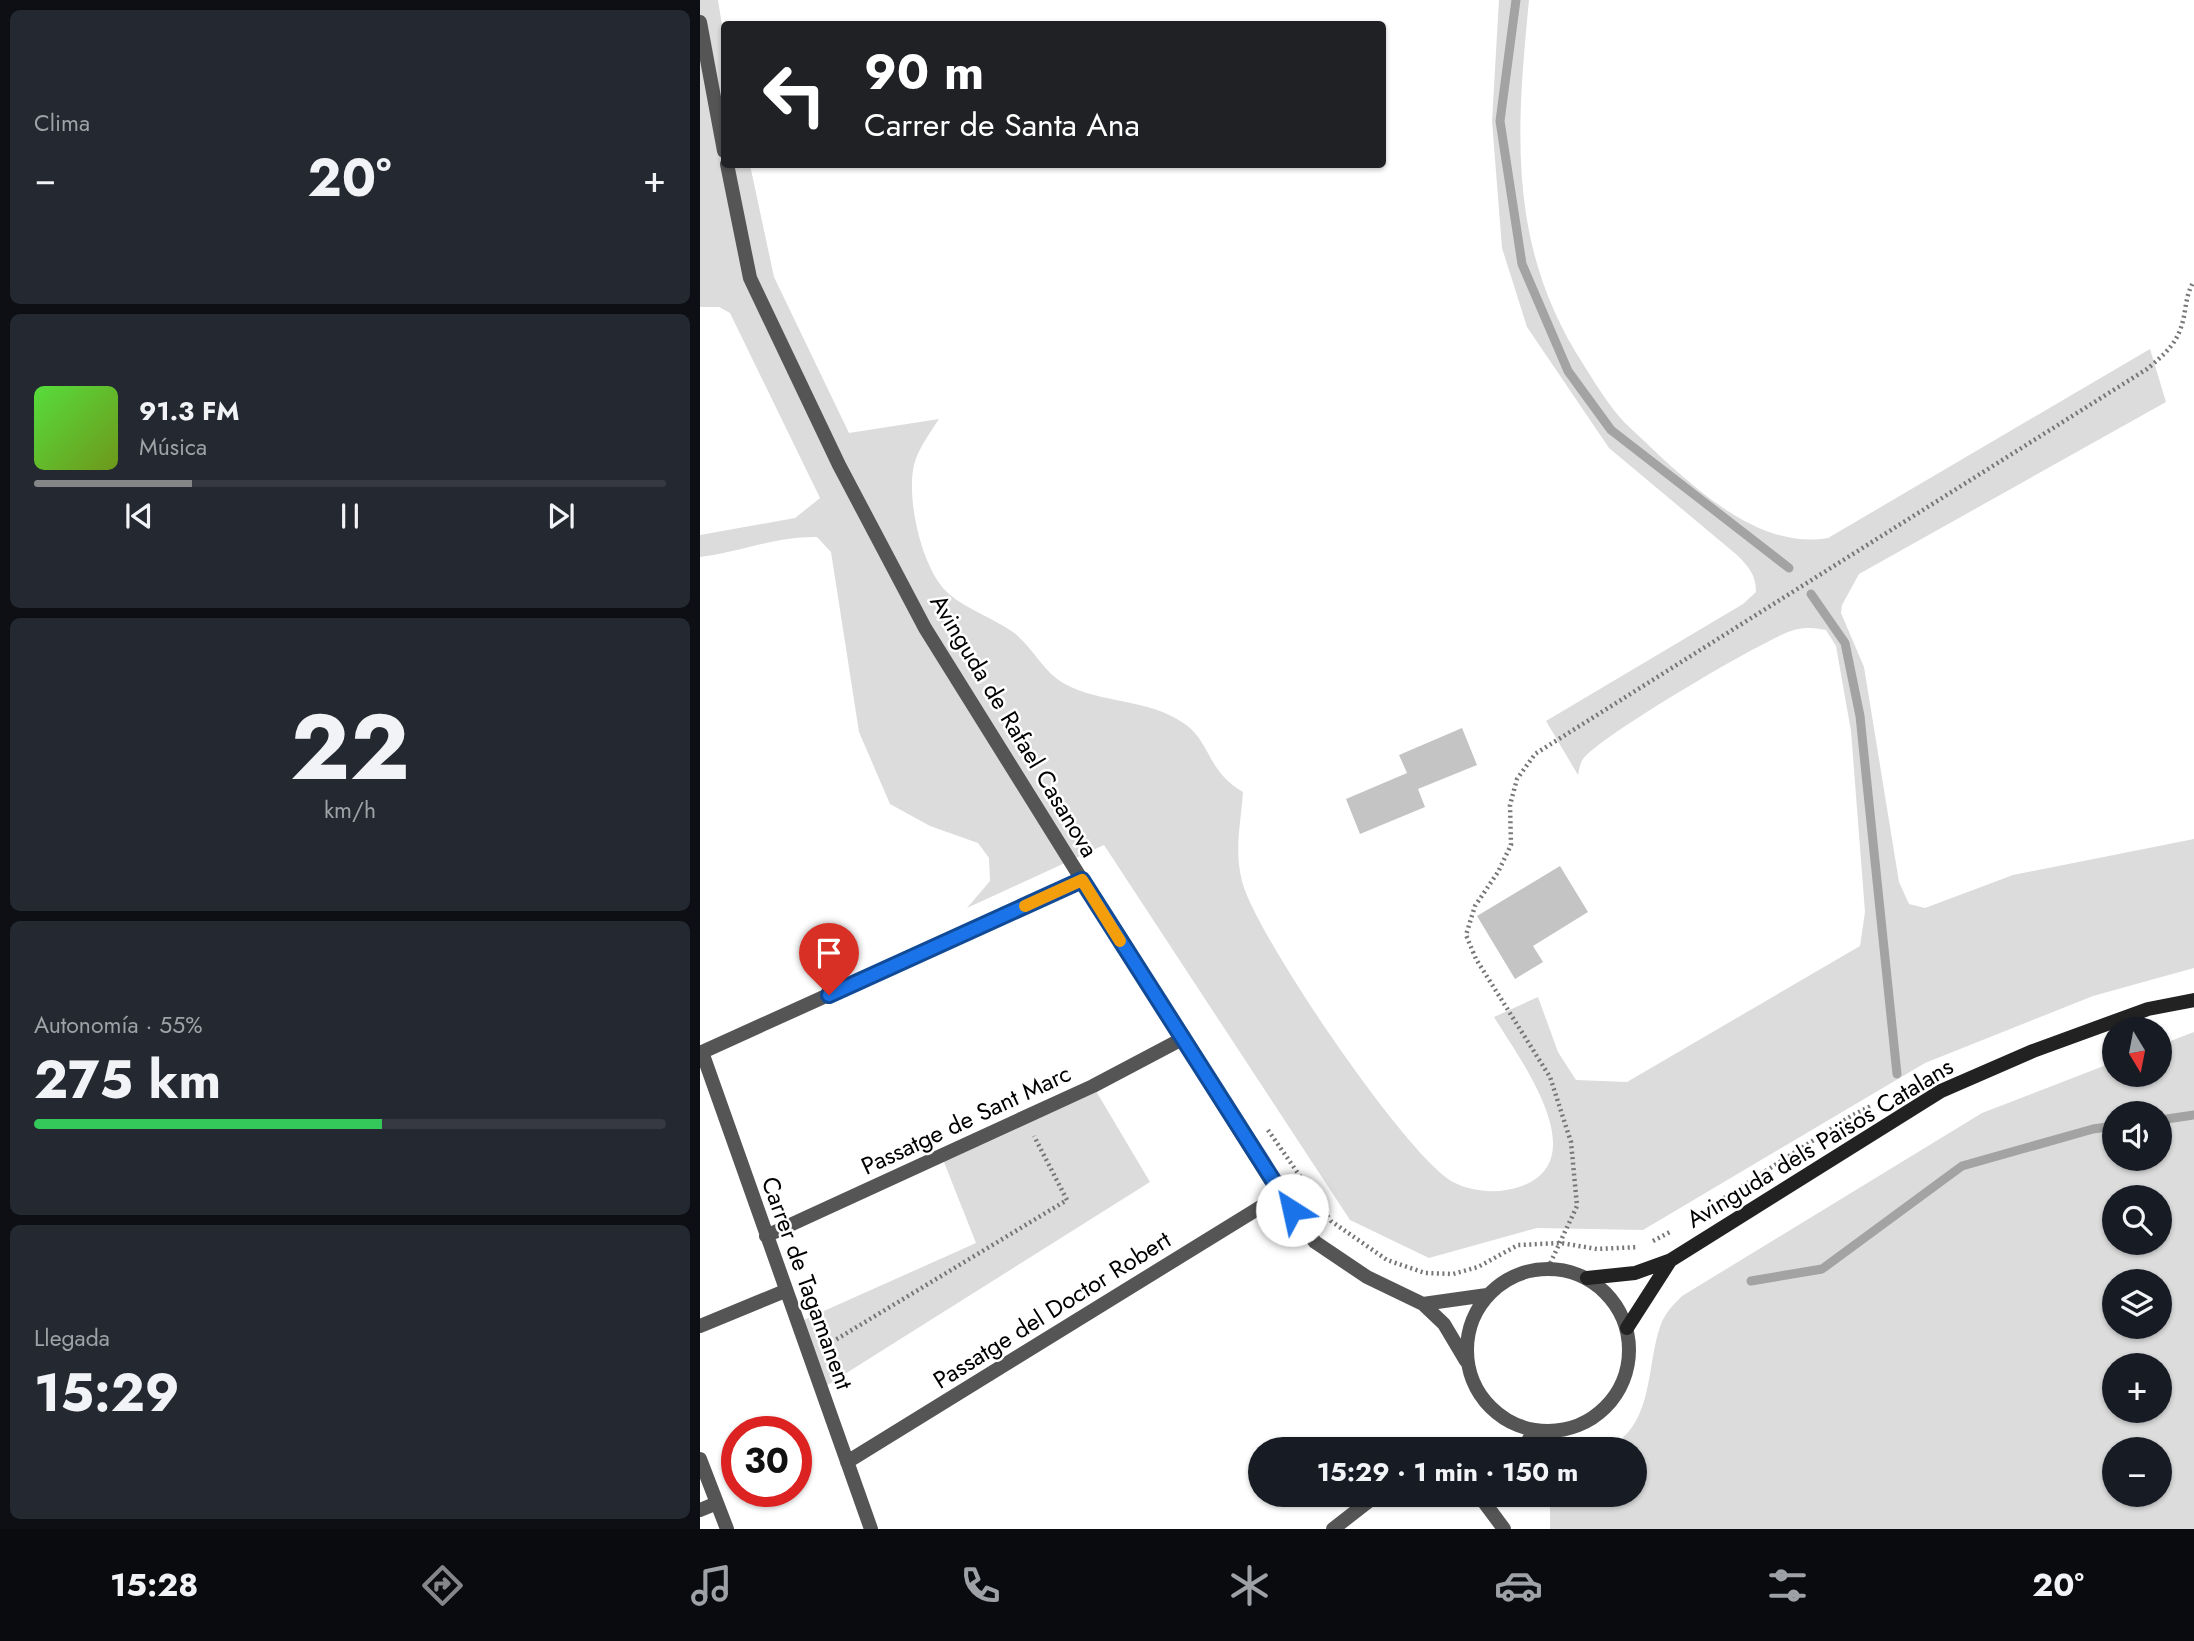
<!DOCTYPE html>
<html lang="es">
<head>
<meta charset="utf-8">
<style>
  body { margin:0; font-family:Jost,sans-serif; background:#242831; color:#f1f3f6; height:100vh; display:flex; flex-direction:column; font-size:26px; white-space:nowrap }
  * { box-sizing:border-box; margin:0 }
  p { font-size:23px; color:#9ea1a6 }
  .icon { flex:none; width:38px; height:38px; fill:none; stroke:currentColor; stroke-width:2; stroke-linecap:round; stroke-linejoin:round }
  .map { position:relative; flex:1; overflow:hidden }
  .details { display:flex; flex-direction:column; gap:10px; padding:10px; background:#0d0f14; width:700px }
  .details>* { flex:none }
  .hud { position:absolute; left:21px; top:21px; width:665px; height:147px; border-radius:7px; box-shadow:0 2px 5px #0004; background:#202124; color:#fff; overflow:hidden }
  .needle { width:46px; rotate:170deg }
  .controls { position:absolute; left:1402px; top:1017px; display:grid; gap:14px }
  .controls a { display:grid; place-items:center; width:70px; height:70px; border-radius:50%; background:#171b24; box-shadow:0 2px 5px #0004; font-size:35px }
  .speed { position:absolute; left:21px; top:1416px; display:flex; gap:14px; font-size:35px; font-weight:700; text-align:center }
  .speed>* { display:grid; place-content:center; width:91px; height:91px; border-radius:50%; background:#171b24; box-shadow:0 2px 5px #0004; line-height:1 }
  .speed .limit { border:10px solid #d22; background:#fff; color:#111 }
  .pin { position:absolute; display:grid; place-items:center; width:60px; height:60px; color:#fff; margin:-72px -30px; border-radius:50% 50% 50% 0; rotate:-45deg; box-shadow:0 0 7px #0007 }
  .pin .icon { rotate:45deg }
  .me { position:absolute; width:77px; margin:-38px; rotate:325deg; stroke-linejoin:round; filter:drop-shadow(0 0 5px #0008) }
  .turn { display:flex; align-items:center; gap:24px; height:147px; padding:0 28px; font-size:32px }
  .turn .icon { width:91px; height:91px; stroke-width:2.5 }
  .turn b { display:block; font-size:49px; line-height:60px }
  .big { font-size:52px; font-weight:700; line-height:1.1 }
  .details .widget { flex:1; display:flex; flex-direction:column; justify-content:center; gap:10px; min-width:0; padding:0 24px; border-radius:10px; background:#242831 }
  .details .dial { align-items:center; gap:0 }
  .dial b { font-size:91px; line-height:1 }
  .song { display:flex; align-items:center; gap:21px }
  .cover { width:84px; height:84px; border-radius:10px; background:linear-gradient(135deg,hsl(110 70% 55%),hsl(80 70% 35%)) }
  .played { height:7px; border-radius:4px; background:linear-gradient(90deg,#858687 25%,#363941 25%) }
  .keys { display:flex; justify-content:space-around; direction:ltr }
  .heat { display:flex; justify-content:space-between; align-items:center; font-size:38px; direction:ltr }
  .charge { height:10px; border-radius:5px; background:linear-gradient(90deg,#34c759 55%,#363941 0) }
  .trip { position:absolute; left:548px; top:1437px; width:399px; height:70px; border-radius:35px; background:#171b24; box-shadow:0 2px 5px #0004; font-weight:700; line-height:70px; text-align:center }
  .tabs { display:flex; height:112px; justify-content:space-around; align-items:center; background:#090b0e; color:#9ea1a6 }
  .tabs .icon { width:49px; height:49px }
  .tabs .selected { color:#858687 }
  .tabs b { font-size:32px; color:#f1f3f6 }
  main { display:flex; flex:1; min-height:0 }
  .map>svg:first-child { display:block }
</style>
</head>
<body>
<main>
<section class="details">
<div class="widget"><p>Clima</p>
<div class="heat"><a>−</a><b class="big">20°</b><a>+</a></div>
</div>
<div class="widget">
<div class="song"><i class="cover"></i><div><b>91.3 FM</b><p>Música</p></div></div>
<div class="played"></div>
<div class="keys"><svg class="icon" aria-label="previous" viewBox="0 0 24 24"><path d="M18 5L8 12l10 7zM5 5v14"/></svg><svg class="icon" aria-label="pause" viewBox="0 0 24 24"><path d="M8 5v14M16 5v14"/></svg><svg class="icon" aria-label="next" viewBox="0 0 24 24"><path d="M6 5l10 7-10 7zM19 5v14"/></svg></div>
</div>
<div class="widget dial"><b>22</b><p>km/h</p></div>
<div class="widget"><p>Autonomía · 55%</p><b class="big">275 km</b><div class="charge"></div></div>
<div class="widget"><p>Llegada</p><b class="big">15:29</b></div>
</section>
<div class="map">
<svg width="1494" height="1529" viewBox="0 0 1494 1529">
  <rect width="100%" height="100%" fill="#fff"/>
  <path fill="#dcdcdc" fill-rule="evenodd" d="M0 0H18L24 38V164L50 165 74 277 149 433 239 419C230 433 218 449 214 465 206 499 222 571 249 594 268 610 293 618 313 632 333 647 343 672 365 684 402 704 448 698 485 724 511 743 507 771 543 792 541 823 534 850 542 881 555 934 706 1156 753 1182 771 1192 799 1194 819 1187 898 1161 818 1057 794 1017L838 997 858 1052 876 1080 927 1082 1160 946 1165 912 1151 731 1136 646 1126 630C1115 628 1106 627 1094 630 1067 637 897 738 883 759 880 763 879 770 878 775L846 721 1043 604 1056 592C1056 575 1049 567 1037 555L909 448 827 327 802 248 792 121 799 0H829C816 134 807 248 885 367 897 386 909 406 925 423 977 471 1051 552 1128 538L1450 349 1466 402 1159 574 1142 605 1141 613 1164 667 1199 882 1209 904 1225 908 1313 875 1494 839V968L1393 996 1225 1063 943 1230 837 1228 729 1258 650 1220 404 845 267 908 290 881 289 858 278 843 230 826 190 804 159 732 131 552 117 537C77 536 40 552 0 557V535L95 518 120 498 30 313 19 307H0Z
    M1494 1032V1529H850V1495L934 1494V1449H904C954 1430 946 1367 960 1327 964 1314 973 1305 982 1296L1282 1113 1414 1062V1074H1460V1045ZM1414 1113H1460V1158H1414ZM1414 1197H1460V1242H1414ZM1460 1281V1326H1414V1281ZM1460 1365V1410H1414V1365ZM1414 1449H1460V1494H1414Z
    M393 1086 450 1182 121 1389 97 1323 276 1243 242 1157Z"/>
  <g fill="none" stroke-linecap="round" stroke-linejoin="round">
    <path stroke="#a3a3a3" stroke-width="9" d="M816 0 800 121 822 264 868 371 911 430 1089 568
      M1111 594 1145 643 1160 716 1197 1074
      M1460 1120 1494 1115
      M1051 1281 1122 1269 1262 1166 1393 1129 1414 1126"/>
  </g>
  <path fill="#c4c4c4" d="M762 728 777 765 718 789 725 807 660 834 646 799 707 773 699 755Z
    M860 866 888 912 833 946 843 962 815 979 777 916Z"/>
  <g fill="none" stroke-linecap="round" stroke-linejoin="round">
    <path stroke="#777" stroke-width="4.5" stroke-dasharray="2 3.5" stroke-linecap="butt" d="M568 1130 631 1221 687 1260 725 1273 753 1274 778 1267 818 1245 861 1243 897 1249 938 1247
      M1010 1207 1151 1116 1171 1106
      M953 1241 970 1232
      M848 1268 877 1206 871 1142 850 1077 776 959 766 935 775 906 798 872 811 845 810 805 817 779 835 754 1447 369C1460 358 1474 347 1480 330 1487 313 1484 297 1494 281
      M127 1345 367 1200 334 1136"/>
    <path stroke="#555" stroke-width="14" d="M0 22 24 151
      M27 164 50 278 139 465 225 628 382 880"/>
    <path stroke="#555" stroke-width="14" d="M2 1052 171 1529
      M0 1053 382 880 580 1195 615 1242 667 1277 723 1304 744 1324 766 1361
      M66 1236 393 1086 482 1039
      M767 1350a81 81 0 1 1 162 0a81 81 0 1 1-162 0Z
      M723 1304 787 1295
      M0 1326 85 1291
      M741 1449H742
      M823 1449 834 1431
      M0 1459 27 1529
      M147 1462 580 1195
      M778 1494 804 1529
      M0 1510 17 1503
      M633 1529 678 1494"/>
    <path stroke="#222" stroke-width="14" d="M887 1278 935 1273 971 1260 1241 1091 1333 1051 1448 1009 1494 1000
      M927 1328 970 1261"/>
  </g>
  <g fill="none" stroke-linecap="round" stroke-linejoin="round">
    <defs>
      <path id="route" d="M129 995 382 880 592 1210"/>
    </defs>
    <use href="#route" stroke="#114b97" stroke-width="18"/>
    <use href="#route" stroke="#1a73e8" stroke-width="12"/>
    <path stroke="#f59e0b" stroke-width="12" d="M325 906 382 880 420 941"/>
  </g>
  <g text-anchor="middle" stroke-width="5" stroke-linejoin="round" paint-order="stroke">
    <g font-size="24" fill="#000" stroke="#fff">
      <text transform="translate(314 726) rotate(59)" y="8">Avinguda de Rafael Casanova</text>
      <text transform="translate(266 1120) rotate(-25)" y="8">Passatge de Sant Marc</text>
      <text transform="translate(1120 1143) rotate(-31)" y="8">Avinguda dels Països Catalans</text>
      <text transform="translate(107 1283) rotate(70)" y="8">Carrer de Tagamanent</text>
      <text transform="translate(352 1310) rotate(-32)" y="8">Passatge del Doctor Robert</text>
    </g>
  </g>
</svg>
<div class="controls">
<a><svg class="needle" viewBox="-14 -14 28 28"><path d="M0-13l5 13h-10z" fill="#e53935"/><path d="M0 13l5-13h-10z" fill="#9ea1a6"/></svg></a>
<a><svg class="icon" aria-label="sound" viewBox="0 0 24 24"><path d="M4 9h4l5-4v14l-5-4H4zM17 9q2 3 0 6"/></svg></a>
<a><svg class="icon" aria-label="search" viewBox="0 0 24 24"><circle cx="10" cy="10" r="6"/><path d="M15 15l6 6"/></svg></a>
<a><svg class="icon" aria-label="layers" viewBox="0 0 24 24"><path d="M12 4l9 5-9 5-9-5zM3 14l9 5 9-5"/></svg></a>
<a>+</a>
<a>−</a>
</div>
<div class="speed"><div class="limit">30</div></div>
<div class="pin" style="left:129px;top:995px;background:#d93025"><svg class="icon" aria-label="arrive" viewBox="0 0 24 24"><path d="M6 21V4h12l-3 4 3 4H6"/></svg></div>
<svg class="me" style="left:592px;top:1210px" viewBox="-20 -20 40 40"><circle r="19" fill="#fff"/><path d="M0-13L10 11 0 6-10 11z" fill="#1a73e8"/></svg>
<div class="trip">15:29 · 1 min · 150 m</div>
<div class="hud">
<div class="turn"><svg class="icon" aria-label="left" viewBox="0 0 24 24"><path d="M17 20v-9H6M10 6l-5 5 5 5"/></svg><div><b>90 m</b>Carrer de Santa Ana</div></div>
</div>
</div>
</main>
<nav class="tabs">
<b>15:28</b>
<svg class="icon selected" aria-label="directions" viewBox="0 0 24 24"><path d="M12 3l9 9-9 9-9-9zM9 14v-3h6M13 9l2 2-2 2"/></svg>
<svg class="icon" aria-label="music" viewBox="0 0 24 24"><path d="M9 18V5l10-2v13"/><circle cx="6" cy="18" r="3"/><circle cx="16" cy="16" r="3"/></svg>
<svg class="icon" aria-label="phone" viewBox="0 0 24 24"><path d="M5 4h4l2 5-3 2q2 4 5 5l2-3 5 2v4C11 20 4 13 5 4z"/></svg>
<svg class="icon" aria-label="climate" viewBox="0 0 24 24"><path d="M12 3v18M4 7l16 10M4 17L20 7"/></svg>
<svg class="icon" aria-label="car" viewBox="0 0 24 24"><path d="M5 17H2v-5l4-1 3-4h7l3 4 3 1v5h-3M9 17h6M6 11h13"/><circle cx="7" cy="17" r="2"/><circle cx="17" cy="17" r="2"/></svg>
<svg class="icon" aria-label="filters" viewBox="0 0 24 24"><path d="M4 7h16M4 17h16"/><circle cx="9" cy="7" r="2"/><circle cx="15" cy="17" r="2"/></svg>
<b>20°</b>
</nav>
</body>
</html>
